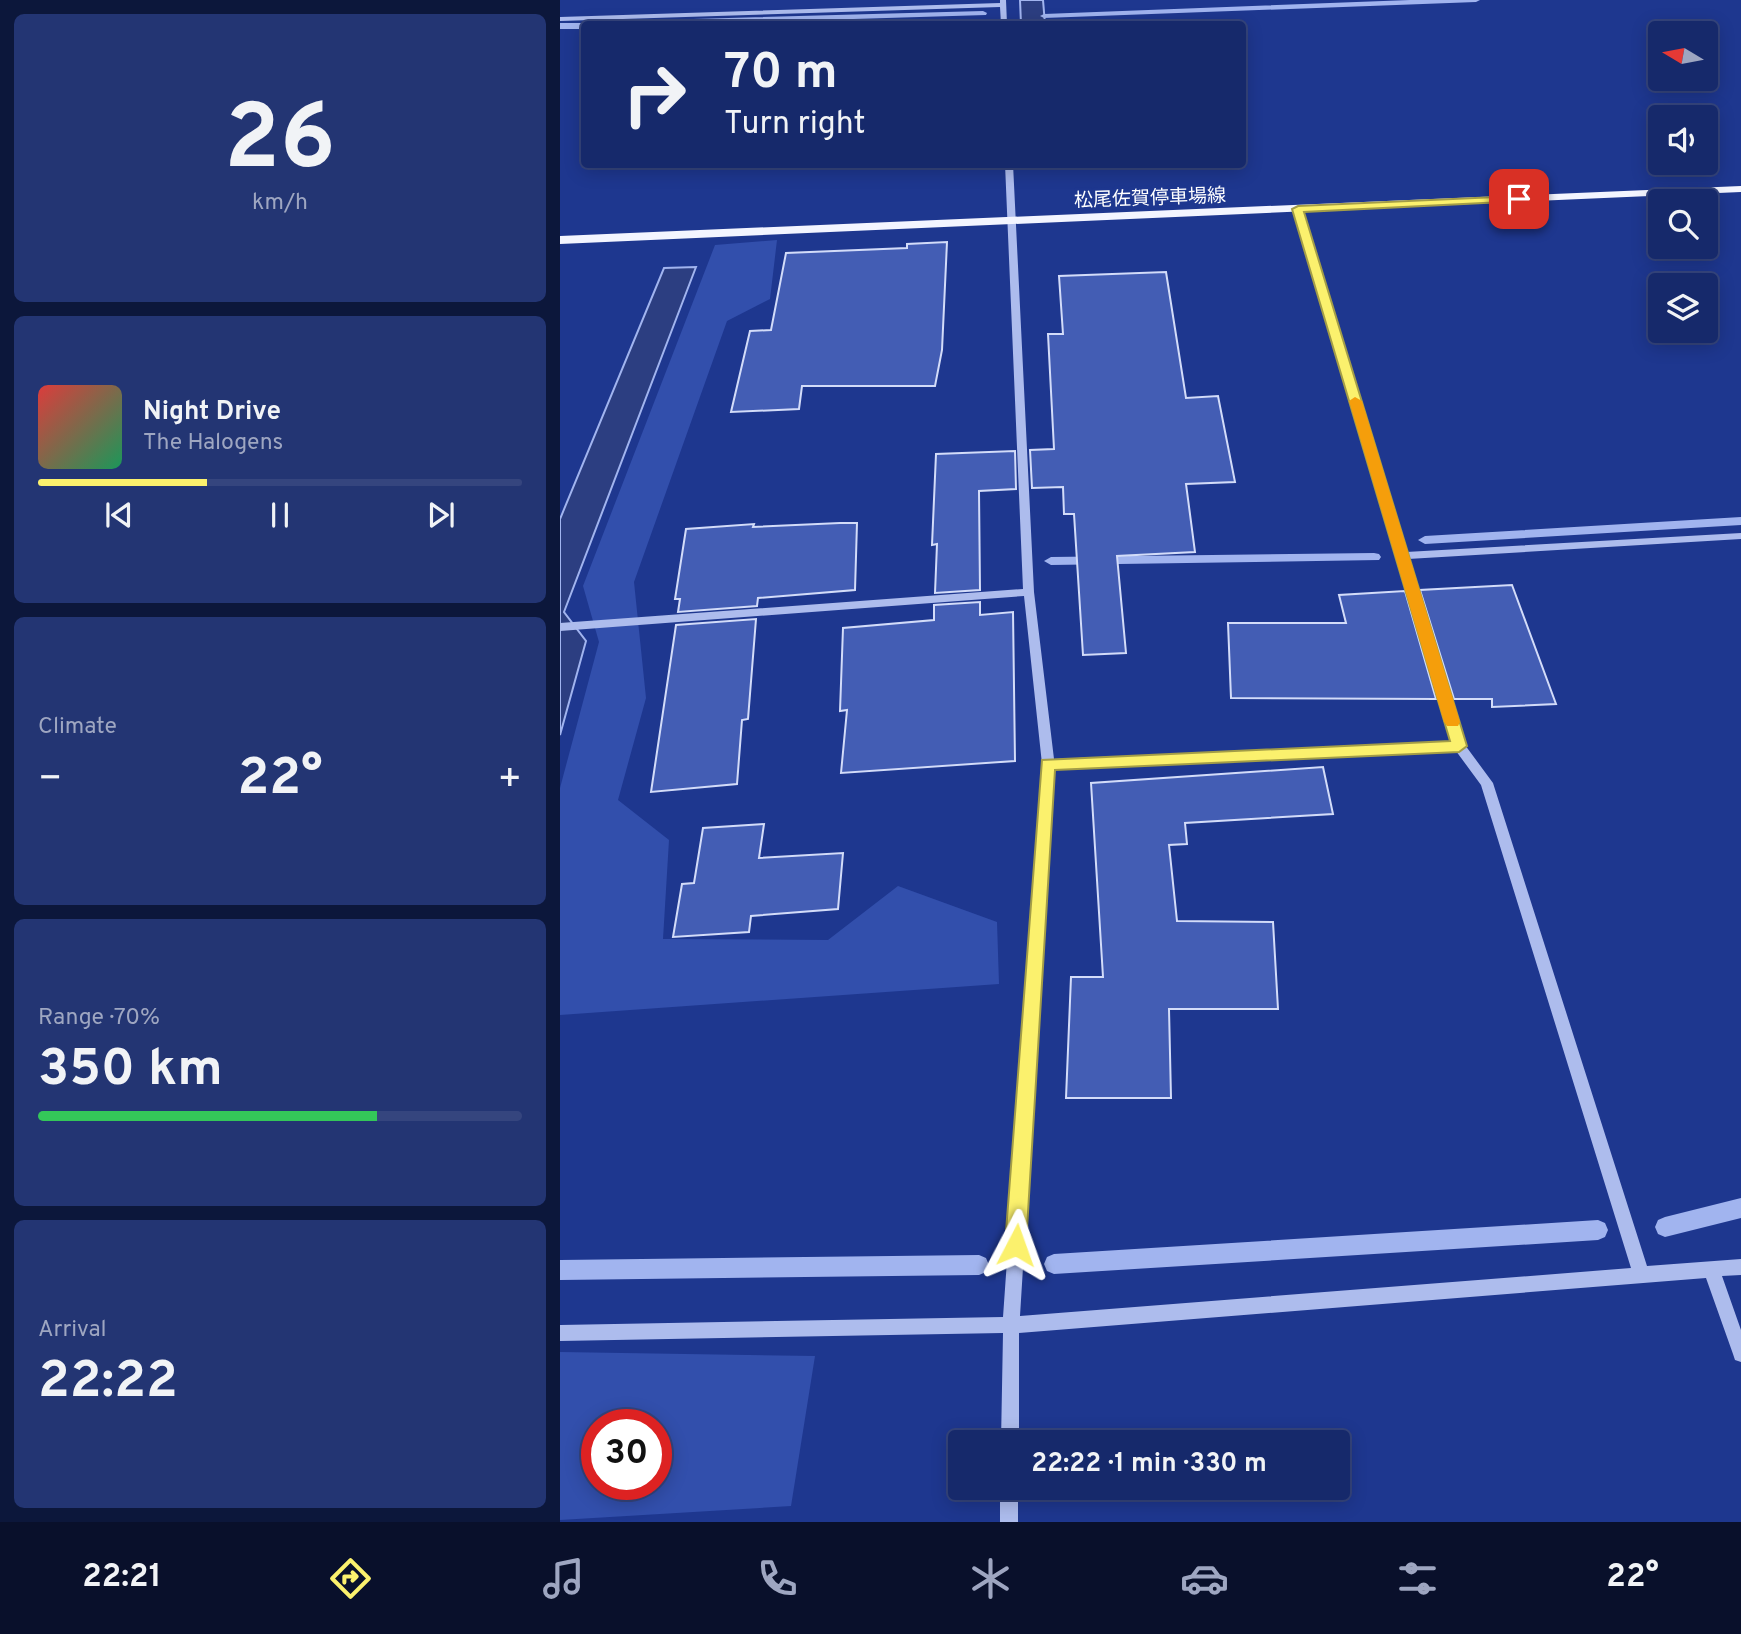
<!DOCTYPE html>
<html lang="en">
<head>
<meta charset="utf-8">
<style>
  body { margin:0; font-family:Overpass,"Noto Sans JP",sans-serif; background:#233573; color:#f1f3f6; height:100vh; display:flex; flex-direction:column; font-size:26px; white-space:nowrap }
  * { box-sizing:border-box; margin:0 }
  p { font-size:23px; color:#9ea6c1 }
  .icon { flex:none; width:38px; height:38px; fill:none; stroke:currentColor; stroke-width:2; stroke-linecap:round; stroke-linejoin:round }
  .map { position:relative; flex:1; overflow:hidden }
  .details { display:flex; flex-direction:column; gap:14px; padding:14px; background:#0c173b; width:560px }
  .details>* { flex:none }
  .top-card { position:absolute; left:21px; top:21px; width:665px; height:147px; border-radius:7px; box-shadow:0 4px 18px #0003,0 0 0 2px #35457e; background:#16296b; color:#f1f3f6; overflow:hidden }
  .needle { width:46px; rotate:280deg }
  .fabs { position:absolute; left:1088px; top:21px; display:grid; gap:14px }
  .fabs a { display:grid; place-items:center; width:70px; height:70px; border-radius:7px; background:#16296b; box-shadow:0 4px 18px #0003,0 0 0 2px #35457e; font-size:35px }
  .speed { position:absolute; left:21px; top:1409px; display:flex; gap:14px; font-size:35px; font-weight:700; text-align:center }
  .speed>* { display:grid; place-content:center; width:91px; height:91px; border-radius:50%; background:#16296b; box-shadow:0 4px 18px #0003,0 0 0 2px #35457e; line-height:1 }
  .speed .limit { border:10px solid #d22; background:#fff; color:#111 }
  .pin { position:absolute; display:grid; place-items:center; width:60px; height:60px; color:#fff; margin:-30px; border-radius:14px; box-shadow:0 4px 10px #0006 }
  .me { position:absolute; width:77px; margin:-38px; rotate:4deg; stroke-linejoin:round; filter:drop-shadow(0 0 5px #0008) }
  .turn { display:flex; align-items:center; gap:24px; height:147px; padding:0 28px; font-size:32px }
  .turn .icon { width:91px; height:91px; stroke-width:2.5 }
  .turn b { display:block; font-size:49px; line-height:60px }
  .big { font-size:52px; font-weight:700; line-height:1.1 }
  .details .card { flex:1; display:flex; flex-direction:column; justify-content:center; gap:10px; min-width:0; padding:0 24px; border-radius:10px; background:#233573 }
  .details .dial { align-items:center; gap:0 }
  .dial b { font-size:91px; line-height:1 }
  .song { display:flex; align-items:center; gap:21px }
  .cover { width:84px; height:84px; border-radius:10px; background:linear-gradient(135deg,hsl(0 70% 55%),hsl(150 70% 35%)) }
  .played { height:7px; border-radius:4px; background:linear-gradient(90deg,#fbf16d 35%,#35457e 35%) }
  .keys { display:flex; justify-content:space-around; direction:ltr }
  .heat { display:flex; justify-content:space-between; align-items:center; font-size:38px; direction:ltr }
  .charge { height:10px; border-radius:5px; background:linear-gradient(90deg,#34c759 70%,#35457e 0) }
  .trip { position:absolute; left:388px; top:1430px; width:402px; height:70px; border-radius:7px; background:#16296b; box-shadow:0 4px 18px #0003,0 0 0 2px #35457e; font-weight:700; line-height:70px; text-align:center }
  .tabs { display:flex; height:112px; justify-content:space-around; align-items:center; background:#09102b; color:#9ea6c1 }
  .tabs .icon { width:49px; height:49px }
  .tabs .on { color:#fbf16d }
  .tabs b { font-size:32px; color:#f1f3f6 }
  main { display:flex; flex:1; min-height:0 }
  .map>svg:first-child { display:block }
</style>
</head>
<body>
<main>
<section class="details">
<div class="card dial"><b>26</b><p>km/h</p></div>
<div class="card">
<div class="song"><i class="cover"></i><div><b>Night Drive</b><p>The Halogens</p></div></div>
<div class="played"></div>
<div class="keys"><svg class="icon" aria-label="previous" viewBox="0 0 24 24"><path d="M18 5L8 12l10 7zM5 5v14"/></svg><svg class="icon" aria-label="pause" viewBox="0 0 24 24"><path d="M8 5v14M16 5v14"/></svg><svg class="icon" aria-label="next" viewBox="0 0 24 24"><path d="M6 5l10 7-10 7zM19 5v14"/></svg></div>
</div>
<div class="card"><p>Climate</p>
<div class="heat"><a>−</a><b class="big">22°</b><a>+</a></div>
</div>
<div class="card"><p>Range · 70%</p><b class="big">350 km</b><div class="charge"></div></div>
<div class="card"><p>Arrival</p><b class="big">22:22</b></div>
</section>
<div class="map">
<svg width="1181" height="1522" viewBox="0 0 1181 1522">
  <rect width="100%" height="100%" fill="#1e378f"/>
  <path fill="#324fac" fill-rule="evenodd" d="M217 240 210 299 167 321 74 582 86 698 58 800 109 840 103 939 268 940 338 886 437 922 439 984 0 1015V788L39 642 23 586 155 245Z
    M0 1352 255 1356 231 1506 0 1520ZM37 1424H96V1484H37Z"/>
  <path fill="#2c3e81" stroke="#a1b4ef" stroke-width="2" d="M460 0H483L485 24H461Z
    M136 267 4 612 26 641 0 735V519L104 268Z"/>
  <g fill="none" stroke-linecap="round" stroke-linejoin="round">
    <path fill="#a1b4ef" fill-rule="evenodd" d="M850 0H920L916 2 484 18 480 16 484 14Z
      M423 11 427 13 426 15 128 24H58L62 21Z
      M0 23H24L27 24H24V29H0Z
      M1181 517V525L865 544 858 540 865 536Z
      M814 553 819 554 821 557 819 560 491 565 484 561 491 557Z
      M1181 1198V1218L1105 1237 1098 1234 1095 1227 1098 1220 1105 1217Z
      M1038 1220 1045 1223 1048 1230 1045 1237 1038 1240 494 1274 487 1271 484 1264 487 1257 494 1254Z
      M419 1255 426 1258 429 1265 426 1272 419 1275 0 1280V1260Z"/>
  </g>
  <path fill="#435db4" stroke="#d3dcf9" stroke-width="2" d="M387 242 382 350 375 386H242L239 409 171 412 190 331 211 330 226 253 347 248V244Z
    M606 272 626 398 658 396 675 482 626 484 635 552 557 556 566 653 523 655 514 514H504L503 487 472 488 470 450 494 449 488 334H503L499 276Z
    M455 451 456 489 419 491 420 590 375 593 377 544 372 545 376 454Z
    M280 523H297L295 590 198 598 197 606 118 612 120 599H115L126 529 194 524 193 527Z
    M952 585 996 704 932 707V699H894L860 590Z
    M845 591 876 699 671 698 668 623H786L779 595Z
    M420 602V615L453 612 455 761 281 773 287 710 280 711 283 628 374 620V605Z
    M196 619 188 719 182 720 177 784 91 792 116 625Z
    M763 767 773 814 625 823 627 844 609 845 617 921 713 922 718 1009H609L611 1098H506L511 977H543L531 783Z
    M204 824 199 858 283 853 278 909 191 916 189 932 113 937 122 884 134 883 143 828Z"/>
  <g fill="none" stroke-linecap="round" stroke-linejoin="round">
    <path fill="#adbced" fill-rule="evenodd" d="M440 0H446L447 24H441L440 7 0 21V17L440 3Z
      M445 164H453L474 592 494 759 892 742 734 209 735 207 742 209 846 552 1181 533V539L848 559 905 745 933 783 1087 1266 1181 1259V1275L1162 1276 1181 1330V1362L1175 1360 1173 1354 1146 1278 459 1333V1442H441L443 1333 0 1341V1325L443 1317 482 764 464 596 0 631V623L463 589ZM896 751 921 785 1071 1268 460 1316 494 768Z
      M440 1488H458V1522H440Z"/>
    <path fill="#f3f5ff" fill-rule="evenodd" d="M1181 186V192L0 244V236Z"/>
  </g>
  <path fill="#fbf16d" stroke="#a39d47" stroke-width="2" d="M959 196 964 199 963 201 744 212 907 746 899 752 495 770 466 1245 463 1252 456 1255 449 1252 445 1245 482 760 890 741 732 209 738 206Z"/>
  <path fill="#f59e0b" d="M795 397 802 401 900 722 898 726H887L884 722 789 401Z"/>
  <g text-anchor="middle" stroke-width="7" stroke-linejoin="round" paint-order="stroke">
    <g font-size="19" fill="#fff" stroke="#1e378f">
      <text transform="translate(590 197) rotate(-2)" y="7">松尾佐賀停車場線</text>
    </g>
  </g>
</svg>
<div class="fabs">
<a><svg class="needle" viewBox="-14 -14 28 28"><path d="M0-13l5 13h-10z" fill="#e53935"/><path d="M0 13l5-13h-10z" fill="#9ea6c1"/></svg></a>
<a><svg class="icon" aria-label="sound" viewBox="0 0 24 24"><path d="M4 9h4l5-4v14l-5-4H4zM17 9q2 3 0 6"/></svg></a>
<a><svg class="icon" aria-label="search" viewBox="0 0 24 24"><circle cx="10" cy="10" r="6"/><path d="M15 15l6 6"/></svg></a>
<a><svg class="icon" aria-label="layers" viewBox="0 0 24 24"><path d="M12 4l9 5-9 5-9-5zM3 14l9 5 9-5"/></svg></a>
</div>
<div class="speed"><div class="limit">30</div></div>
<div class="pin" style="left:959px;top:199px;background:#d93025"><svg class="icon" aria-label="arrive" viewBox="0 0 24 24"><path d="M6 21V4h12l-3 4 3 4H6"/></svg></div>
<svg class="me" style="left:456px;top:1245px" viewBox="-20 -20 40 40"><path d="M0-17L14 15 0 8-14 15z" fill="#fbf16d" stroke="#fff" stroke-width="4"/></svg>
<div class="trip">22:22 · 1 min · 330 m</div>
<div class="top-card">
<div class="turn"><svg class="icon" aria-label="right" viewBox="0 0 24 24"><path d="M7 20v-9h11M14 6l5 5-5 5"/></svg><div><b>70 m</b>Turn right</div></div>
</div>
</div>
</main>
<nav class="tabs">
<b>22:21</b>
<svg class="icon on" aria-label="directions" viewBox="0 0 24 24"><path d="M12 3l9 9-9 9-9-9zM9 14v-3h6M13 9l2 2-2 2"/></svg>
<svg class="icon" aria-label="music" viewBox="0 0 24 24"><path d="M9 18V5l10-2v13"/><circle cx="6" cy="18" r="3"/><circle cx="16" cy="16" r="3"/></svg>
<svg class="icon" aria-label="phone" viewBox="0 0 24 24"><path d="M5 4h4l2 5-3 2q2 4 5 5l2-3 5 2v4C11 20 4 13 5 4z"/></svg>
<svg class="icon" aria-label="climate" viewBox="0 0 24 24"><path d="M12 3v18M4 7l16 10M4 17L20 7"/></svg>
<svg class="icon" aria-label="car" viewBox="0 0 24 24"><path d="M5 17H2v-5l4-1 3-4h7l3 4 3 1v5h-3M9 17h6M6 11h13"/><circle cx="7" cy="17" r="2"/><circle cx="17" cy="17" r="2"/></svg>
<svg class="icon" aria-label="filters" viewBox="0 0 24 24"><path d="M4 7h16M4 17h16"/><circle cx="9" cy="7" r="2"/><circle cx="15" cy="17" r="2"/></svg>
<b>22°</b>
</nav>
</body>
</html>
